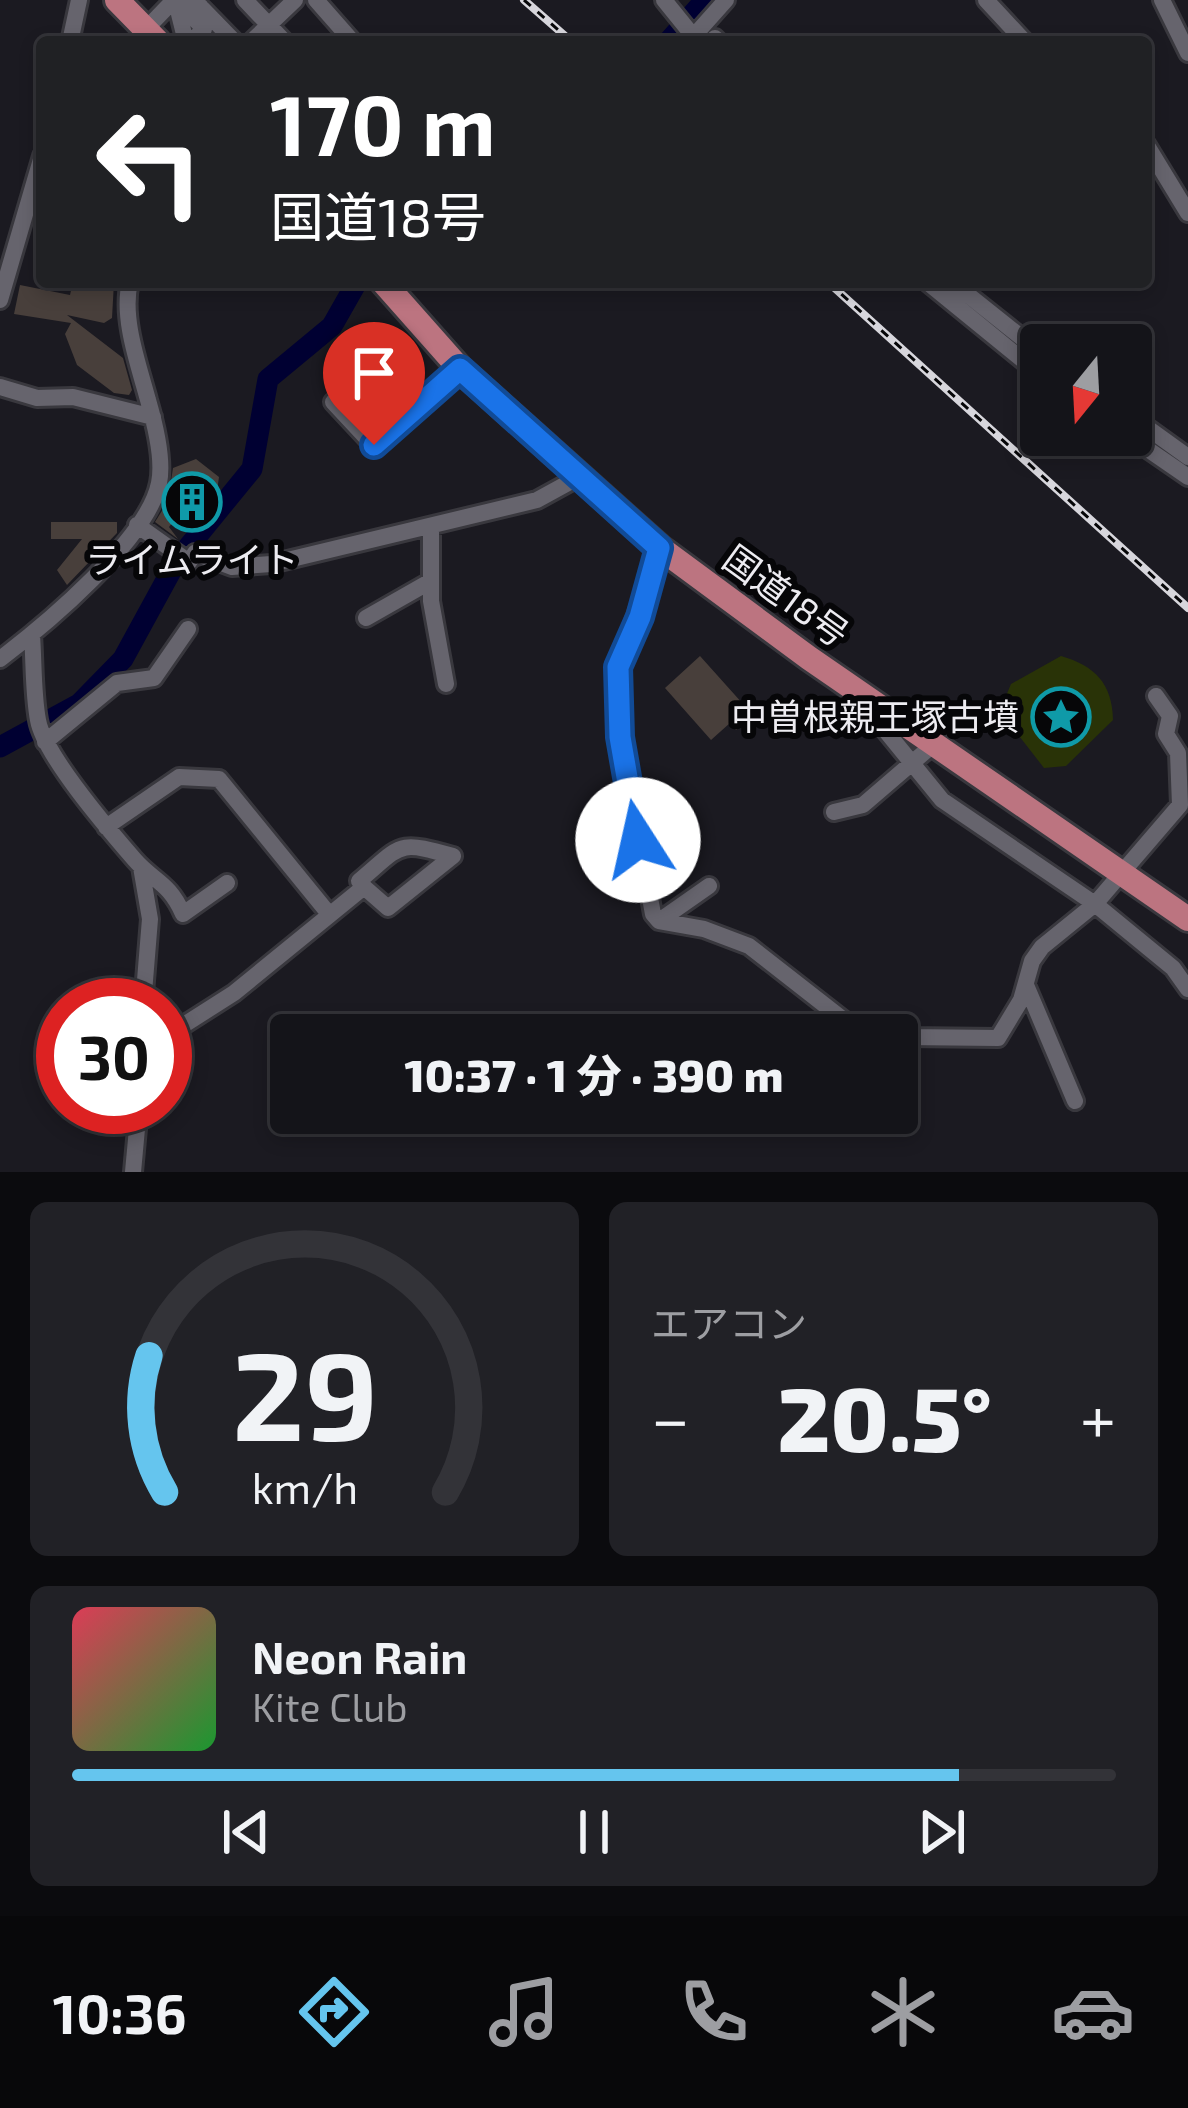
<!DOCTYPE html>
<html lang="ja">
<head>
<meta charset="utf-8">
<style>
  body { margin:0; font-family:"Exo 2","Noto Sans JP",sans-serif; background:#212126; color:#f1f3f6; height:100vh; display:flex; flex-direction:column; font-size:45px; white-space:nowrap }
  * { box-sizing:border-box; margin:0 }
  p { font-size:39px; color:#9d9ea2 }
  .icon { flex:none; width:66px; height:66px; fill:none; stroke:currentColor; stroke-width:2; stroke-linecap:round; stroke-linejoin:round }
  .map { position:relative; height:1172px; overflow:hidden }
  .details { display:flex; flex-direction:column; gap:30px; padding:30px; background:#0b0b0e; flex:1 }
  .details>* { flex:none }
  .banner { position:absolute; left:36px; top:36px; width:1116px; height:252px; border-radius:12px; box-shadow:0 6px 18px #0003,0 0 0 3px #333338; background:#202124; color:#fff; overflow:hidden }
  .needle { width:78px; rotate:198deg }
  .controls { position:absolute; left:1020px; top:324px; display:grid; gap:24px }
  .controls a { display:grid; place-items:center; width:132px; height:132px; border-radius:12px; background:#141419; box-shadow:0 6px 18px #0003,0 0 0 3px #333338; font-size:60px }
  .speed { position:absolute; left:36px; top:978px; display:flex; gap:24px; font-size:60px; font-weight:700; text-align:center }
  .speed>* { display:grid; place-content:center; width:156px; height:156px; border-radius:50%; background:#141419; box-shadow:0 6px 18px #0003,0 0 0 3px #333338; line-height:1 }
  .speed .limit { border:18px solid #d22; background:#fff; color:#111 }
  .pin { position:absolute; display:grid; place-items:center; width:102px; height:102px; color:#fff; margin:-123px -51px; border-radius:50% 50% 50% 0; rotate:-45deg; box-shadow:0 0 12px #0007 }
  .pin .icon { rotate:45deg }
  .me { position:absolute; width:132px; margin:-66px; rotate:350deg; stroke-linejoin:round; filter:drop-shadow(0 0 9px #0008) }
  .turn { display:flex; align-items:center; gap:42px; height:252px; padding:0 36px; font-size:54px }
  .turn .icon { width:156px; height:156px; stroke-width:2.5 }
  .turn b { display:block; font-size:84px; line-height:102px }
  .big { font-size:90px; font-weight:800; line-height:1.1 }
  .details .card { flex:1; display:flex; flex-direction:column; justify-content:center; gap:18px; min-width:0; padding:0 42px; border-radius:18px; background:#212126 }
  .details .dial { align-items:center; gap:0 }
  .dial svg { height:312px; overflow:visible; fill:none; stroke:#333338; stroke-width:7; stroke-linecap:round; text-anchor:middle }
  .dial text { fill:#f1f3f6; stroke:none }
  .song { display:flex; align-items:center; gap:36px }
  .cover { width:144px; height:144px; border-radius:18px; background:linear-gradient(135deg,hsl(350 70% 55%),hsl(130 70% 35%)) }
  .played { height:12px; border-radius:6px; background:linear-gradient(90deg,#65c5ee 85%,#333338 85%) }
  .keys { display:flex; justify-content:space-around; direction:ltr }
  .heat { display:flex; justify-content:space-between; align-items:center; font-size:66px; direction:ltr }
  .details .tiles { flex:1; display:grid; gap:30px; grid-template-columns:1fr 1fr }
  .card:last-child { grid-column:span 2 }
  .trip { position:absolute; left:270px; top:1014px; width:648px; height:120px; border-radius:12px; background:#141419; box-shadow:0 6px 18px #0003,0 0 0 3px #333338; font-weight:800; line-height:120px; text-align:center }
  .tab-bar { display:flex; height:192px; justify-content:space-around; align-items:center; background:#08080a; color:#9d9ea2 }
  .tab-bar .icon { width:84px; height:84px }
  .tab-bar .selected { color:#65c5ee }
  .tab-bar b { font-size:54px; color:#f1f3f6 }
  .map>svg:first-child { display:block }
</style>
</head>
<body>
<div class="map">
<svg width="1188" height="1172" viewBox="0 0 1188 1172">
  <rect width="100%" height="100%" fill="#1b1a21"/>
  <path fill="#293307" d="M1061 656C1095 666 1112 683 1113 720L1066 766 1044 768 1009 723 1003 703 1011 684Z"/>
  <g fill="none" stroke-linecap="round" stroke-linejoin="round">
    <path stroke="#000032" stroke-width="21" d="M668 42 705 0
      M0 747 79 704 123 659 176 562 252 469 268 379 332 326 357 282"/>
  </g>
  <path fill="#483f3b" d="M73 282H114L112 318 104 323 67 315 123 358 132 390 129 395 114 393 77 365 65 334 71 323 14 314 20 285 70 295Z
    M196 459 219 477 215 505 188 517 181 512 169 527 178 539 155 522 168 501 173 468Z
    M51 522H117V533L67 585 57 570 82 539H51Z
    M700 656 760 723 748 733 742 726 736 730 730 723 711 740 665 688Z"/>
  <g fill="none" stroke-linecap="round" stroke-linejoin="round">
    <defs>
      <path id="minor" d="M194 0 235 42
        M245 0 285 42
        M316 0 353 42
        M664 0 698 42
        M986 0 1025 42
        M1162 0 1188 53
        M146 29 174 0
        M693 37 726 0
        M715 38 719 42
        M70 42 79 0
        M186 42 179 14 186 0
        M191 42 204 29 192 16 201 7
        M251 42 295 0
        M1146 144 1188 213
        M927 282 1041 375
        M952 282 1041 353
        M0 300 42 156
        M0 387 37 398 73 397 153 417
        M333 402 373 445 460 369
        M1131 416 1188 457
        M1127 435 1188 477
        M137 525 189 562 195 553 232 567 271 564 537 500 579 477
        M431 527V601L446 684
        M660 548 618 667 620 737 653 914 659 921 704 929 749 946 854 1028 874 1026 906 1037 998 1038 1021 1000 1032 961 1042 947 1095 904 1180 805 1178 753 1166 734 1170 716 1156 696
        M366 618 431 581
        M32 635C34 662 33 693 38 720 44 755 109 830 134 859 154 882 169 882 183 914L227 883
        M0 659C45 625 148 539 159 483 164 459 155 424 148 400 139 366 121 318 130 282
        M863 703 942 800 1095 904 1173 968 1188 989
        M45 742 117 683 154 678 188 629
        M834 812 863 805 934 744
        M106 827 179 777 219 779 329 914
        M141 867 150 919 143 1005
        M364 887 388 908 453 856
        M659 921 709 886
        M1026 985 1075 1101
        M165 1037 234 993 364 887 359 881C403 844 396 840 453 856
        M133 1172 139 1107"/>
      <path id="highway" d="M117 0 158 42
        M383 282 460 369 660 548 809 658 1188 919"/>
    </defs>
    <use href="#minor" stroke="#39383e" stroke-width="22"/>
    <use href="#highway" stroke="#39383e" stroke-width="30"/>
    <use href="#minor" stroke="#66646d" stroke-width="16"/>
    <use href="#highway" stroke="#bc7480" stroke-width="24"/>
    <defs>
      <path id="rail" d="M524 0 572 42
        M828 282 1188 608"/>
    </defs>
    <use href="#rail" stroke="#d7d6dc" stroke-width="8"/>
    <use href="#rail" stroke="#060608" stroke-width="3" stroke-dasharray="9" stroke-linecap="butt"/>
  </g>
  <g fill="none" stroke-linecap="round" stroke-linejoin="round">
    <defs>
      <path id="route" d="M374 445 460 369 659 548 640 617 618 667 620 737 638 840"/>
    </defs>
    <use href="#route" stroke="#114b97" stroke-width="30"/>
    <use href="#route" stroke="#1a73e8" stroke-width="21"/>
  </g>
  <defs>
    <symbol id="building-ring" viewBox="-11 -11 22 22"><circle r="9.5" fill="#060608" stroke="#0f9aa8" stroke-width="1.5"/><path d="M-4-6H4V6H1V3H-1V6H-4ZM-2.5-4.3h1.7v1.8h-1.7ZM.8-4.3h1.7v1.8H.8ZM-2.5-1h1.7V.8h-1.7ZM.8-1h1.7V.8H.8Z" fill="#0f9aa8"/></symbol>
    <symbol id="sight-ring" viewBox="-11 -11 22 22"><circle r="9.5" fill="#060608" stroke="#0f9aa8" stroke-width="1.5"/><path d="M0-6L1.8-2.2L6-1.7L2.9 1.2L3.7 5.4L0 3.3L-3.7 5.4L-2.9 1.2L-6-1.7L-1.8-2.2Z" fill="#0f9aa8"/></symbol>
  </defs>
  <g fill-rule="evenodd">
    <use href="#building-ring" x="159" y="469" width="66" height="66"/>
    <use href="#sight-ring" x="1028" y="684" width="66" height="66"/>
  </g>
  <g text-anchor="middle" stroke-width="12" stroke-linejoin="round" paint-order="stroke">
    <g font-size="36" fill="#edecf1" stroke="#060608">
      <text x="192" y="573">ライムライト</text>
      <text x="1019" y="730" text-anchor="end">中曽根親王塚古墳</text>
    </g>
    <g font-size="36" fill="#edecf1" stroke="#060608">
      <text transform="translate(786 596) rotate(36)" y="13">国道18号</text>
    </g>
  </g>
</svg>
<div class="controls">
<a><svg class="needle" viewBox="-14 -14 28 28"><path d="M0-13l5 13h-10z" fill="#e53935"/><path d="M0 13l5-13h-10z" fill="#9d9ea2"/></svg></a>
</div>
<div class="speed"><div class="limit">30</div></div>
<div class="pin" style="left:374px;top:445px;background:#d93025"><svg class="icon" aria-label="arrive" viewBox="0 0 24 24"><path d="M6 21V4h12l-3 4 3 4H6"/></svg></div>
<svg class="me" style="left:638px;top:840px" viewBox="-20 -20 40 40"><circle r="19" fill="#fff"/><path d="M0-13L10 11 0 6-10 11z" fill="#1a73e8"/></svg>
<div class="trip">10:37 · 1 分 · 390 m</div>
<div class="banner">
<div class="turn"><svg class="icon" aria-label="left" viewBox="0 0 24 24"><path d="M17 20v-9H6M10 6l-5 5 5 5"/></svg><div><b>170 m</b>国道18号</div></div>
</div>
</div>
<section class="details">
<div class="tiles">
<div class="card dial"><svg viewBox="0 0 100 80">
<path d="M14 69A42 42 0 1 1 86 69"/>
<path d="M14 69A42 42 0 0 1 10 34" stroke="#65c5ee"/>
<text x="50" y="56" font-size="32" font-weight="700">29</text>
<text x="50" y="72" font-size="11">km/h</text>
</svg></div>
<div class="card"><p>エアコン</p>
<div class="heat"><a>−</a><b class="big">20.5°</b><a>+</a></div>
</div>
<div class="card">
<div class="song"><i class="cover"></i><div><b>Neon Rain</b><p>Kite Club</p></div></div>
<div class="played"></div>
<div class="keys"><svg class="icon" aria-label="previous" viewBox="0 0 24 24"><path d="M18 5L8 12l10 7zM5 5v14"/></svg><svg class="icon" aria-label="pause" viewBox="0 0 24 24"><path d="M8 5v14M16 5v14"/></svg><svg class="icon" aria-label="next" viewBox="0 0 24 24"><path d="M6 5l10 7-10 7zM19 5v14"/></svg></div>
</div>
</div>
</section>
<nav class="tab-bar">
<b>10:36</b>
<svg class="icon selected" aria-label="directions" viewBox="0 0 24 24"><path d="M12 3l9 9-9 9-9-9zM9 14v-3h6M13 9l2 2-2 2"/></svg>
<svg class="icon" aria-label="music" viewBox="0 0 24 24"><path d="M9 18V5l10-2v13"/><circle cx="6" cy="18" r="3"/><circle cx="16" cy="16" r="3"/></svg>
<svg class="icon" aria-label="phone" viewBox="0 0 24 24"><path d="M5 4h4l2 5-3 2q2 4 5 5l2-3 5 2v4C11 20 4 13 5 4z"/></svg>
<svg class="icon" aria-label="climate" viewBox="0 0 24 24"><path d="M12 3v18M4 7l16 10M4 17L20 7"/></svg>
<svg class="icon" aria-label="car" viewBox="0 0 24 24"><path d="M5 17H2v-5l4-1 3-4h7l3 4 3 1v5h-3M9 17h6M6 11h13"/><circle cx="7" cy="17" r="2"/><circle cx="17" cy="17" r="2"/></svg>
</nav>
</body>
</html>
